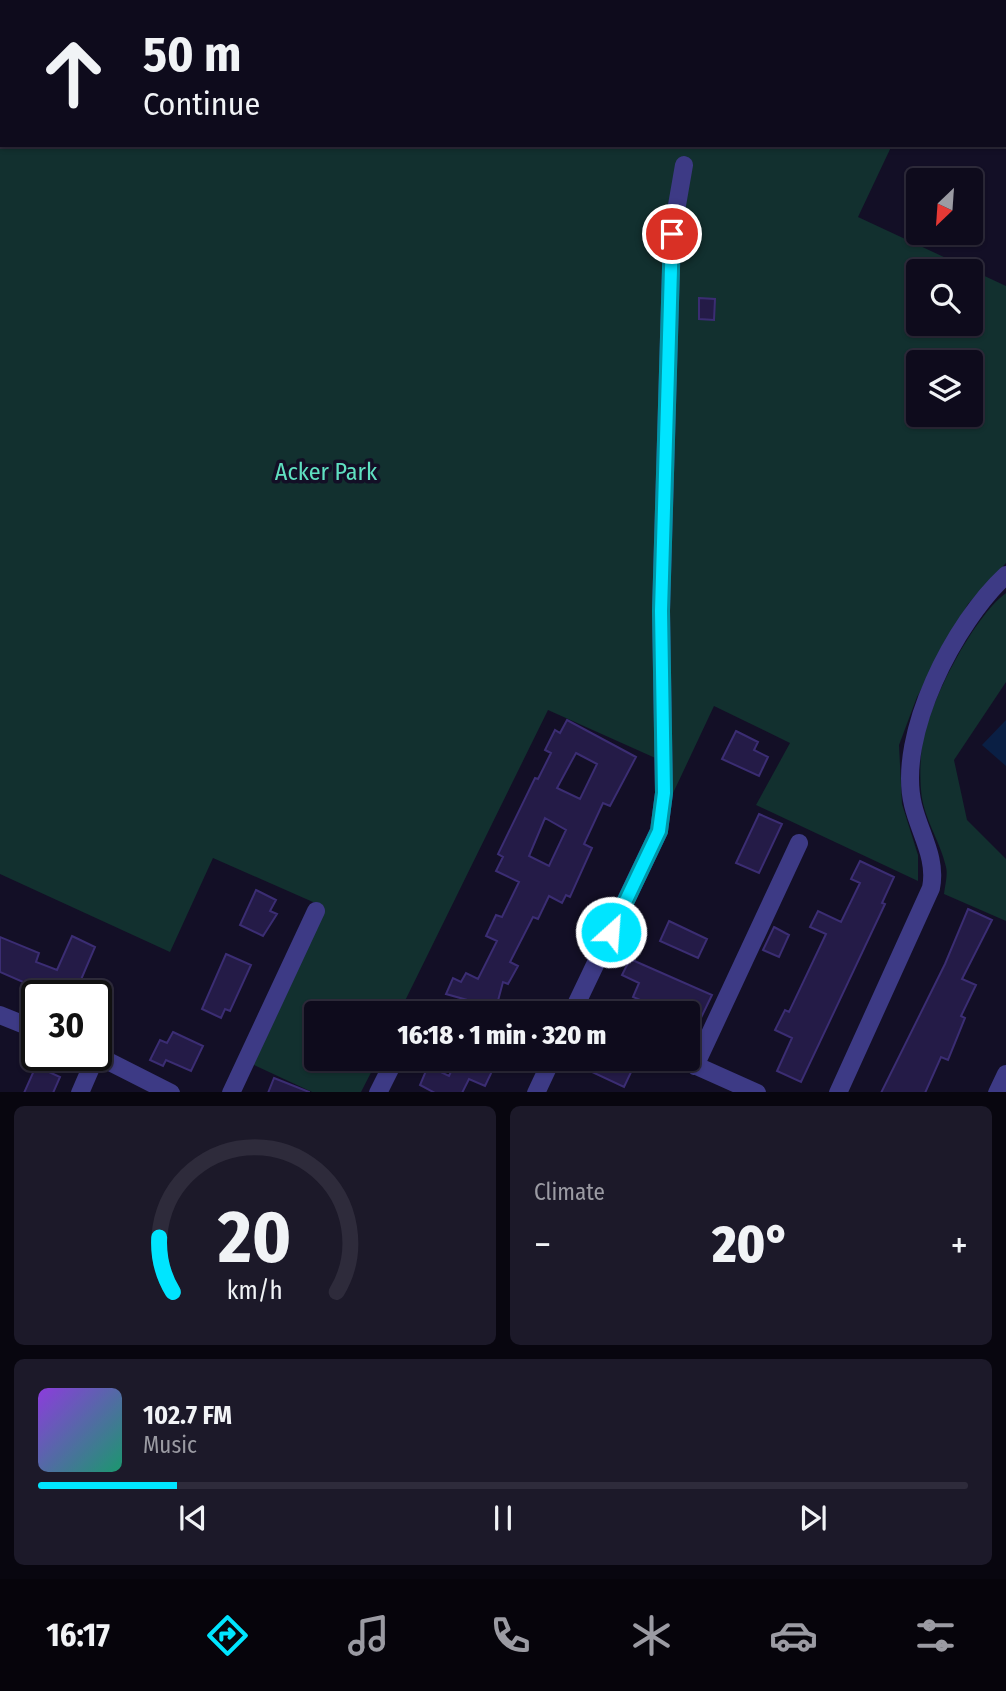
<!DOCTYPE html>
<html lang="en">
<head>
<meta charset="utf-8">
<style>
  body { margin:0; font-family:"Fira Sans Condensed",sans-serif; background:#1c1929; color:#f1f3f6; height:100vh; display:flex; flex-direction:column; font-size:26px; white-space:nowrap }
  * { box-sizing:border-box; margin:0 }
  p { font-size:23px; color:#9b9ba3 }
  .icon { flex:none; width:38px; height:38px; fill:none; stroke:currentColor; stroke-width:2; stroke-linecap:round; stroke-linejoin:round }
  .map { position:relative; height:1092px; overflow:hidden }
  .sheet { display:flex; flex-direction:column; gap:14px; padding:14px; background:#08060f; flex:1 }
  .sheet>* { flex:none }
  .guide { position:absolute; left:0px; top:0px; width:1006px; height:147px; box-shadow:0 2px 5px #0004,0 0 0 2px #2e2b3b; background:#0e0b1c; color:#f1f3f6; overflow:hidden }
  .needle { width:46px; rotate:205deg }
  .buttons { position:absolute; left:906px; top:168px; display:grid; gap:14px }
  .buttons a { display:grid; place-items:center; width:77px; height:77px; border-radius:7px; background:#0e0b1c; box-shadow:0 2px 5px #0004,0 0 0 2px #2e2b3b; font-size:35px }
  .speed { position:absolute; left:21px; top:980px; display:flex; gap:14px; font-size:35px; font-weight:700; text-align:center }
  .speed>* { display:grid; place-content:center; width:91px; height:91px; border-radius:50%; background:#0e0b1c; box-shadow:0 2px 5px #0004,0 0 0 2px #2e2b3b; line-height:1 }
  .speed .limit { border:4px solid #111; border-radius:10px; background:#fff; color:#111 }
  .pin { position:absolute; display:grid; place-items:center; width:60px; height:60px; color:#fff; margin:-30px; border:4px solid #fff; border-radius:50%; box-shadow:0 2px 7px #0007 }
  .me { position:absolute; width:77px; margin:-38px; rotate:26deg; stroke-linejoin:round; filter:drop-shadow(0 0 5px #0008) }
  .turn { display:flex; align-items:center; gap:24px; height:147px; padding:0 28px; font-size:32px }
  .turn .icon { width:91px; height:91px; stroke-width:2.5 }
  .turn b { display:block; font-size:49px; line-height:60px }
  .big { font-size:52px; font-weight:800; line-height:1.1 }
  .sheet .widget { flex:1; display:flex; flex-direction:column; justify-content:center; gap:10px; min-width:0; padding:0 24px; border-radius:10px; background:#1c1929 }
  .sheet .dial { align-items:center; gap:0 }
  .dial svg { height:182px; overflow:visible; fill:none; stroke:#2e2b3b; stroke-width:7; stroke-linecap:round; text-anchor:middle }
  .dial text { fill:#f1f3f6; stroke:none }
  .song { display:flex; align-items:center; gap:21px }
  .cover { width:84px; height:84px; border-radius:10px; background:linear-gradient(135deg,hsl(270 70% 55%),hsl(160 70% 35%)) }
  .played { height:7px; border-radius:4px; background:linear-gradient(90deg,#00e5ff 15%,#2e2b3b 15%) }
  .keys { display:flex; justify-content:space-around; direction:ltr }
  .heat { display:flex; justify-content:space-between; align-items:center; font-size:38px; direction:ltr }
  .sheet .tiles { flex:1; display:grid; gap:14px; grid-template-columns:1fr 1fr }
  .widget:last-child { grid-column:span 2 }
  .trip { position:absolute; left:304px; top:1001px; width:396px; height:70px; border-radius:7px; background:#0e0b1c; box-shadow:0 2px 5px #0004,0 0 0 2px #2e2b3b; font-weight:800; line-height:70px; text-align:center }
  .menu { display:flex; height:112px; justify-content:space-around; align-items:center; background:#06040b; color:#9b9ba3 }
  .menu .icon { width:49px; height:49px }
  .menu .active { color:#00e5ff }
  .menu b { font-size:32px; color:#f1f3f6 }
  .map>svg:first-child { display:block }
</style>
</head>
<body>
<div class="map">
<svg width="1006" height="1093" viewBox="0 0 1006 1093">
  <rect width="100%" height="100%" fill="#130f26"/>
  <path fill="#12302f" fill-rule="evenodd" d="M0 0H961L2 2V145H892L858 217 1006 286V563L968 604 917 697 899 745 902 804 918 855V881L756 805 790 743 714 706 667 806 662 761 548 710 399 1013H317V1059H378L361 1092H312L252 1064 323 913 322 906 213 858 170 952 0 874ZM919 271H971V324H919ZM919 362H971V415H919Z
    M1006 593V682L954 760 967 820 1006 859V921L944 894C945 885 948 875 946 867 940 840 923 818 921 790 920 777 920 760 922 747 927 706 973 617 1006 593Z"/>
  <path fill="#0a1f44" d="M1006 720V766L982 745Z"/>
  <path fill="#241b47" stroke="#3b2d73" stroke-width="2" fill-rule="evenodd" d="M699 298 715 299 714 320 699 319Z
    M567 720 636 757 610 806 603 803 584 844 592 848 570 897 566 895 562 903 549 896 538 919 533 917 510 962 518 966 508 984 503 982 496 1008 446 994 453 978 461 982 466 973 478 979 497 941 486 936 496 915 502 917 519 882 496 871 503 857 498 854 535 778 538 779 551 753 545 750 555 730 560 733ZM576 753 597 764 580 799 557 788ZM545 818 566 830 549 866 529 856Z
    M736 731 758 742 754 750 768 757 759 776 722 759Z
    M759 814 782 824 759 873 736 863Z
    M860 861 894 877 882 903 885 904 801 1082 777 1071 792 1038 775 1030 785 1010 789 1012 826 934 810 927 818 911 841 922 860 883 851 879Z
    M256 890 276 900 270 911 277 914 263 936 240 925Z
    M968 909 992 920 962 979 976 985 961 1016 965 1018 948 1060 941 1057 925 1093H881L945 964Z
    M669 921 707 939 698 958 660 941Z
    M774 927 789 935 779 957 763 950Z
    M72 936 95 947 74 996H55L0 972V937L39 953 36 962 57 970Z
    M226 954 251 965 230 1011 225 1009 221 1018 202 1009Z
    M630 959 712 995 697 1026 688 1021V1013H671L633 997 639 983 622 975Z
    M173 1032 203 1046 191 1071 166 1060 163 1066 150 1060 160 1040 167 1043Z
    M457 1059H474L494 1067 485 1086 469 1079 462 1093H435L420 1085 428 1066 449 1076Z
    M596 1059H614L633 1068 624 1087 590 1071Z
    M36 1066 60 1077 53 1093H24Z
    M274 1078 309 1092V1093H268Z"/>
  <g fill="none" stroke-linecap="round" stroke-linejoin="round">
    <path stroke="#3d3a85" stroke-width="18" d="M572 1013 659 831 664 793 661 611 672 234 684 165
      M0 1015 37 1030
      M96 1055 171 1093
      M681 1059 757 1093
      M695 1066 799 843
      M80 1093 96 1056
      M231 1093 316 911
      M378 1093 395 1059
      M536 1093 552 1059
      M838 1093 931 888C937 858 920 834 913 805 896 735 955 622 1006 575
      M997 1093 1006 1074"/>
  </g>
  <g fill="none" stroke-linecap="round" stroke-linejoin="round">
    <defs>
      <path id="route" d="M611 932 659 831 664 793 661 611 672 234"/>
    </defs>
    <use href="#route" stroke="#0095a6" stroke-width="18"/>
    <use href="#route" stroke="#00e5ff" stroke-width="12"/>
  </g>
  <g text-anchor="middle" stroke-width="7" stroke-linejoin="round" paint-order="stroke">
    <g font-size="24" fill="#5fe0c0" stroke="#130f26">
      <text x="326" y="480">Acker Park</text>
    </g>
  </g>
</svg>
<div class="buttons">
<a><svg class="needle" viewBox="-14 -14 28 28"><path d="M0-13l5 13h-10z" fill="#e53935"/><path d="M0 13l5-13h-10z" fill="#9b9ba3"/></svg></a>
<a><svg class="icon" aria-label="search" viewBox="0 0 24 24"><circle cx="10" cy="10" r="6"/><path d="M15 15l6 6"/></svg></a>
<a><svg class="icon" aria-label="layers" viewBox="0 0 24 24"><path d="M12 4l9 5-9 5-9-5zM3 14l9 5 9-5"/></svg></a>
</div>
<div class="speed"><div class="limit">30</div></div>
<div class="pin" style="left:672px;top:234px;background:#d93025"><svg class="icon" aria-label="arrive" viewBox="0 0 24 24"><path d="M6 21V4h12l-3 4 3 4H6"/></svg></div>
<svg class="me" style="left:611px;top:932px" viewBox="-20 -20 40 40"><circle r="17" fill="#00e5ff" stroke="#fff" stroke-width="3"/><path d="M0-11L8 9 0 5-8 9z" fill="#fff"/></svg>
<div class="trip">16:18 · 1 min · 320 m</div>
<div class="guide">
<div class="turn"><svg class="icon" aria-label="ahead" viewBox="0 0 24 24"><path d="M12 20V5M6 11l6-6 6 6"/></svg><div><b>50 m</b>Continue</div></div>
</div>
</div>
<section class="sheet">
<div class="tiles">
<div class="widget dial"><svg viewBox="0 0 100 80">
<path d="M14 69A42 42 0 1 1 86 69"/>
<path d="M14 69A42 42 0 0 1 8 45" stroke="#00e5ff"/>
<text x="50" y="56" font-size="32" font-weight="700">20</text>
<text x="50" y="72" font-size="11">km/h</text>
</svg></div>
<div class="widget"><p>Climate</p>
<div class="heat"><a>−</a><b class="big">20°</b><a>+</a></div>
</div>
<div class="widget">
<div class="song"><i class="cover"></i><div><b>102.7 FM</b><p>Music</p></div></div>
<div class="played"></div>
<div class="keys"><svg class="icon" aria-label="previous" viewBox="0 0 24 24"><path d="M18 5L8 12l10 7zM5 5v14"/></svg><svg class="icon" aria-label="pause" viewBox="0 0 24 24"><path d="M8 5v14M16 5v14"/></svg><svg class="icon" aria-label="next" viewBox="0 0 24 24"><path d="M6 5l10 7-10 7zM19 5v14"/></svg></div>
</div>
</div>
</section>
<nav class="menu">
<b>16:17</b>
<svg class="icon active" aria-label="directions" viewBox="0 0 24 24"><path d="M12 3l9 9-9 9-9-9zM9 14v-3h6M13 9l2 2-2 2"/></svg>
<svg class="icon" aria-label="music" viewBox="0 0 24 24"><path d="M9 18V5l10-2v13"/><circle cx="6" cy="18" r="3"/><circle cx="16" cy="16" r="3"/></svg>
<svg class="icon" aria-label="phone" viewBox="0 0 24 24"><path d="M5 4h4l2 5-3 2q2 4 5 5l2-3 5 2v4C11 20 4 13 5 4z"/></svg>
<svg class="icon" aria-label="climate" viewBox="0 0 24 24"><path d="M12 3v18M4 7l16 10M4 17L20 7"/></svg>
<svg class="icon" aria-label="car" viewBox="0 0 24 24"><path d="M5 17H2v-5l4-1 3-4h7l3 4 3 1v5h-3M9 17h6M6 11h13"/><circle cx="7" cy="17" r="2"/><circle cx="17" cy="17" r="2"/></svg>
<svg class="icon" aria-label="filters" viewBox="0 0 24 24"><path d="M4 7h16M4 17h16"/><circle cx="9" cy="7" r="2"/><circle cx="15" cy="17" r="2"/></svg>
</nav>
</body>
</html>
